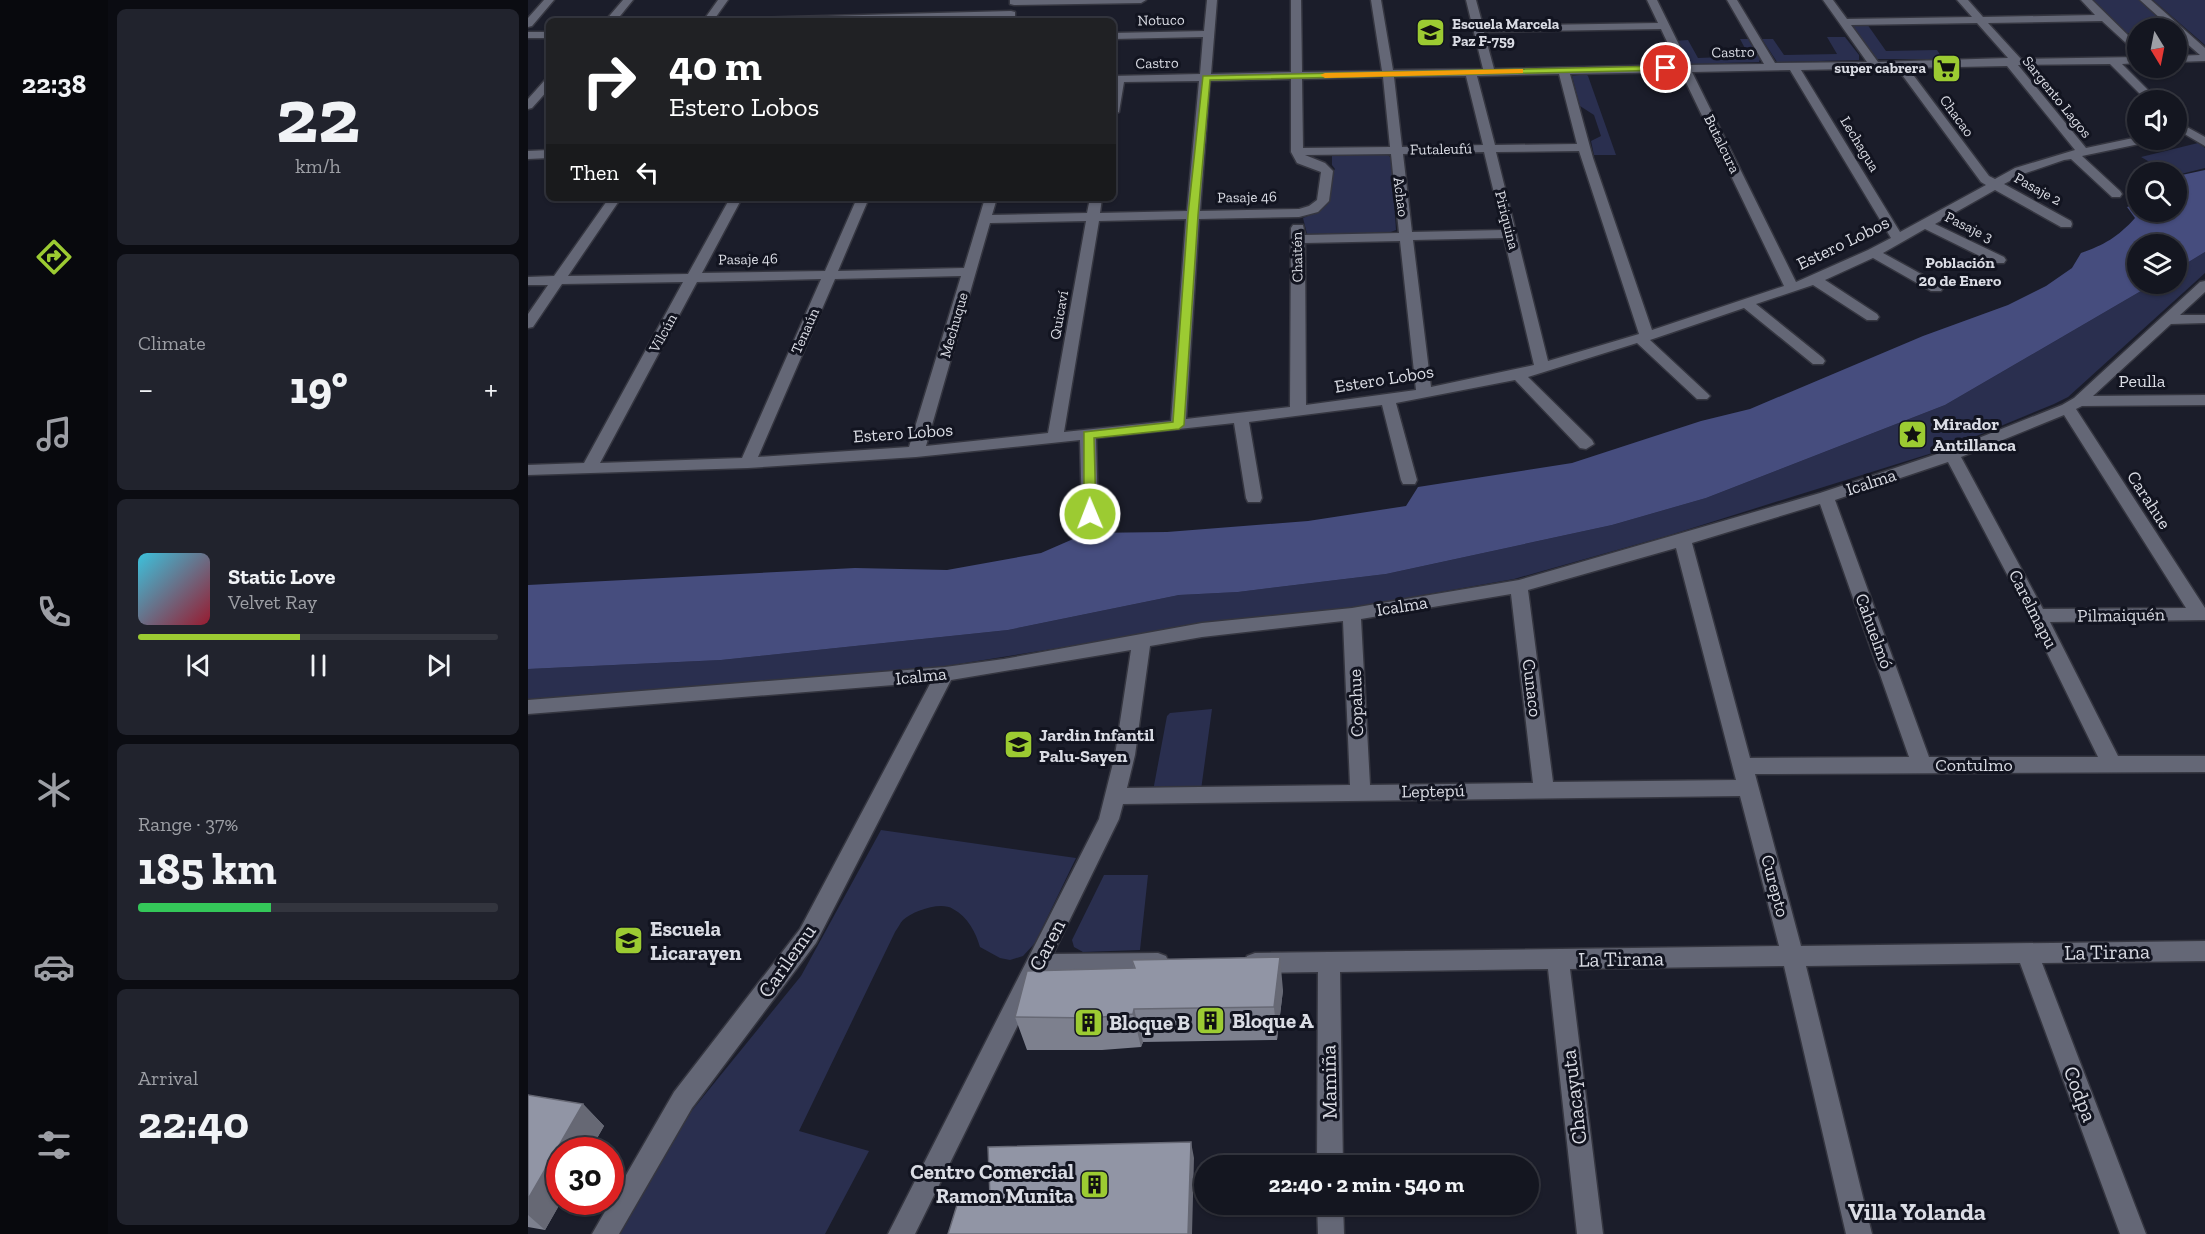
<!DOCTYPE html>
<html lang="en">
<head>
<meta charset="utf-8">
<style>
  body { margin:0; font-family:"Zilla Slab",serif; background:#21232d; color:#f1f3f6; height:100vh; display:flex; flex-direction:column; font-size:22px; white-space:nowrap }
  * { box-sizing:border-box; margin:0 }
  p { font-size:20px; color:#9d9fa5 }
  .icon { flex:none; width:33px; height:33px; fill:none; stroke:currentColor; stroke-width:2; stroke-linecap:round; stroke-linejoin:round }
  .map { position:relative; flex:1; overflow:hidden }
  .drawer { display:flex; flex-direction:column; gap:9px; padding:9px; background:#0b0c12; width:420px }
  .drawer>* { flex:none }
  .guide { position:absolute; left:18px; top:18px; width:570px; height:183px; border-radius:9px; box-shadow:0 2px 4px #0004,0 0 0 2px #33353e; background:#202124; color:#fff; overflow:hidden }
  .needle { width:39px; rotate:170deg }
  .controls { position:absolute; left:1599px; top:18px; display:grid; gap:12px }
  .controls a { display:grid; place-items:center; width:60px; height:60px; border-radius:50%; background:#141620; box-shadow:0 2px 4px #0004,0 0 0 2px #33353e; font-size:30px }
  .speed { position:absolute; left:18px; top:1137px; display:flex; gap:12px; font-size:30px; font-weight:700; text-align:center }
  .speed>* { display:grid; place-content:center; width:78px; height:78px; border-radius:50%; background:#141620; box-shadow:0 2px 4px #0004,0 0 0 2px #33353e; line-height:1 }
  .speed .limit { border:9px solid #d22; background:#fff; color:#111 }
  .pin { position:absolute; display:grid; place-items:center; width:51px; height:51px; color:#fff; margin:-26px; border:3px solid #fff; border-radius:50%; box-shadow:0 2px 6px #0007 }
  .me { position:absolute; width:66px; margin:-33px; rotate:359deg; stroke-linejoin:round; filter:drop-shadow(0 0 4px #0008) }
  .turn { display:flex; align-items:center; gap:21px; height:126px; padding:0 24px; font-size:27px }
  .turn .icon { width:78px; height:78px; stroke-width:2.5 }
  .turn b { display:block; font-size:42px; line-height:51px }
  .then { display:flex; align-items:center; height:57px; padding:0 24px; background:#0003; gap:12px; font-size:22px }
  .big { font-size:45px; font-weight:700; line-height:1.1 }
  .drawer .card { flex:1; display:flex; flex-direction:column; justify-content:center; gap:9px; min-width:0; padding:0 21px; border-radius:9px; background:#21232d }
  .drawer .dial { align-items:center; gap:0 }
  .dial b { font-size:78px; line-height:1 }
  .song { display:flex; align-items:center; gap:18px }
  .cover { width:72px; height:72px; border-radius:9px; background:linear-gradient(135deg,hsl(190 70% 55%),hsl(350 70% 35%)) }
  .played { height:6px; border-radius:3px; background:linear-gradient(90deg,#9ccb32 45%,#33353e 45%) }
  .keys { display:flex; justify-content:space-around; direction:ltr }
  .heat { display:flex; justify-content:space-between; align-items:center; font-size:33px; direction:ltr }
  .charge { height:9px; border-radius:4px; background:linear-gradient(90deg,#34c759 37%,#33353e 0) }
  .trip { position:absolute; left:666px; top:1155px; width:345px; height:60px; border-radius:30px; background:#141620; box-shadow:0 2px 4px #0004,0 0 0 2px #33353e; font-weight:700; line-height:60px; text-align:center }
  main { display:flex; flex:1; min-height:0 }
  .dock { display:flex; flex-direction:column; width:108px; justify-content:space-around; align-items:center; background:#08090d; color:#9d9fa5 }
  .dock .icon { width:42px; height:42px }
  .dock .active { color:#9ccb32 }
  .dock b { font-size:27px; color:#f1f3f6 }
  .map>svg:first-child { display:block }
</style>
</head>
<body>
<main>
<nav class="dock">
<b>22:38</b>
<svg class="icon active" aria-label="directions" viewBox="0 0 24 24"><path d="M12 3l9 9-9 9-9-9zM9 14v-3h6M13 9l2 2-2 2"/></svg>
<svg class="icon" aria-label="music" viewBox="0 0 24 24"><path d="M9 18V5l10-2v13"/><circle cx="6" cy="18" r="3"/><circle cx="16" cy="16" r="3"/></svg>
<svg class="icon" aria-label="phone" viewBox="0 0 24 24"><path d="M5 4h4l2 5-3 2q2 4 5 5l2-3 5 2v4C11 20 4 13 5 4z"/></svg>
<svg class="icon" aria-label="climate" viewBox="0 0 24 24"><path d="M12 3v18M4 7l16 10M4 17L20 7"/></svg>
<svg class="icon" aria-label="car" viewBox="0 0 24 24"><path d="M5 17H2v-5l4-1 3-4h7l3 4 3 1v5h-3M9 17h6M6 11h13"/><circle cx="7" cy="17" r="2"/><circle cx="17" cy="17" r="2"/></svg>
<svg class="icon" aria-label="filters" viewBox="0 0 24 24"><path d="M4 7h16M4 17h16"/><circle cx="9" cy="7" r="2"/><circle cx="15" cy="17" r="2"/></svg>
</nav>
<section class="drawer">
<div class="card dial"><b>22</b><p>km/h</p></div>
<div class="card"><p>Climate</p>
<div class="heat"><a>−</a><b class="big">19°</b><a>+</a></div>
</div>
<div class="card">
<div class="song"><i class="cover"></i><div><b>Static Love</b><p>Velvet Ray</p></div></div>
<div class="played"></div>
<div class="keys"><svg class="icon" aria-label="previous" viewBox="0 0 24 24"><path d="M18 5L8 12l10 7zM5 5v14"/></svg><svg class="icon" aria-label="pause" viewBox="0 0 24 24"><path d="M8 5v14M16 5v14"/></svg><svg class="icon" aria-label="next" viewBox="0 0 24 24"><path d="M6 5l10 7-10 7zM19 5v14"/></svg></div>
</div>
<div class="card"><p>Range · 37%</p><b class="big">185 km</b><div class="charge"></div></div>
<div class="card"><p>Arrival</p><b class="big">22:40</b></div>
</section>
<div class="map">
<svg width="1677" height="1234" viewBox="0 0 1677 1234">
  <rect width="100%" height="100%" fill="#1b1d2a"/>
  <path fill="#2a2f4f" d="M1565 0H1614L1644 28H1610L1609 33H1599Z
    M1625 0H1677V45Z
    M1326 24H1339L1358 51 1409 50 1415 59H1348L1324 25Z
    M1299 37H1317L1331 55V60L1249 62 1234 39H1245L1256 55 1309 54Z
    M1212 39H1220L1232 59 1231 62 1162 64 1159 63 1146 41 1160 40 1170 58 1221 56Z
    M1058 74 1060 76 1088 155H1066L1063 141 1073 136 1066 115 1052 106 1044 76Z
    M1670 143 1677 148V168L1649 175 1648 172H1639L1613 157Z
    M858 153 863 158 868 230 860 233 779 234 775 218C821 200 791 191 807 169L804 165V154Z
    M1677 252V273L1540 397 1526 404 1417 449 1142 535 986 579 821 608 612 635 418 666 0 701V669L193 660 480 630 651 595 710 592 858 574 1084 525 1178 498 1417 405 1625 284H1648L1649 269Z
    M684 709 673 790 625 791 639 716 642 713Z
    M353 830 548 858 507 943 495 956 482 960 472 958 452 947C448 933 440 917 425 909 413 901 385 911 375 920 372 923 370 928 367 932L271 1131 341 1151 297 1234H92L153 1124 273 976Z
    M576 875H620L612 950 555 952 546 947 544 940Z"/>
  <path fill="#464d7e" d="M1677 170V252L1649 269 1648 244H1610V284H1625L1417 405 1178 498 1084 525 858 574 710 592 651 595 480 630 193 660 0 669V585L327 568 419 570 513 553 559 533 639 532 780 521 878 506 890 487 1044 463 1173 421 1222 409 1395 336 1480 305 1518 286 1544 268 1553 253C1576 245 1590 237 1607 218L1599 207 1609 204 1610 212H1648L1649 182 1653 181 1649 176Z"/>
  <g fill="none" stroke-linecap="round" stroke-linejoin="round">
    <defs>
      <path id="minor" d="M16 0H26L4 26 0 27V18Z
        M95 0H105L88 21H77Z
        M190 0H200L185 21H175Z
        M482 0H618L613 3 486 5 482 4Z
        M679 0H689L683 74 763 72V0H773L774 72 854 71 843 0H853L865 70 955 69 938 0H948L955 26 1130 23 1119 0H1129L1161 65 1236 64 1199 0H1209L1247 63 1339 62 1295 0H1305L1319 19 1444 17 1429 0H1440L1455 17 1567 15 1553 0H1564L1610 45V54L1574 21 1460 23 1493 59 1610 57V63L1594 64 1630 100H1618L1582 64 1490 65 1558 148 1610 137V140H1618L1616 143 1554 156 1592 191 1594 194 1592 197H1584L1543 159 1536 160 1495 174 1476 184 1543 221 1544 224 1543 227H1533L1467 190 1407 224 1476 257 1478 260 1476 263H1466L1397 229 1355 253 1413 285 1415 288 1413 291H1403L1345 258 1297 280 1349 314 1351 317 1349 320H1339L1285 285 1228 304 1295 358 1297 361 1295 364H1285L1216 308 1122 340 1179 393 1182 396 1179 399H1169L1109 343 1000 377 1064 440 1066 444 1058 449 1052 448 987 380 868 403 889 480 887 484H875L873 480 854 405 721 422 734 498 732 502H720L718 498 706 423 568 438 570 514 568 518H556L554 514 552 440 388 457 220 468 0 475V465L56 463 155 282 34 284 5 327 0 328V314L20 285H0V277L26 276 81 198H93L40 276 160 274 202 198H214L174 273 297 271 329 198H341L310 271 436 268 457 198H469L464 215 559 213 562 198H574L572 213 659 211 671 81 596 82 591 112 585 115V76L672 74 675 37 585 39V33L676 31ZM1449 23 1480 58 1350 62 1323 25ZM1133 29 1150 65 966 69 956 32ZM1479 66 1547 150 1487 168 1467 179 1461 176 1380 68ZM1369 68 1453 182 1458 185 1372 232 1273 70ZM1262 70 1363 238 1340 250 1268 282 1164 72ZM1153 72 1256 286 1124 330 1065 158 1042 74ZM1031 74 1049 144 967 145 949 76ZM938 76 955 145 874 147 866 77ZM855 77 862 147 775 148 774 79ZM763 79V152L769 163 793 172 789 200 781 206 771 209 672 211 682 81ZM1051 151 1111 334 1020 361 968 152ZM956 152 975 230 884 232 875 154ZM863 154 871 233 777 235 775 225H765L763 228 762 407 658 419 671 219 771 217 790 212 801 201 805 171 797 163 777 155ZM658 219 643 421 536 432 571 221ZM558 221 520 433 398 446 462 223ZM976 238 1006 365 903 387 885 240ZM872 241 888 390 778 405 777 243ZM433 276 381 447 230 457 307 279ZM293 279 214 458 72 463 169 282Z
        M1612 0H1623L1677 48V61L1648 62V56L1672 55 1648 34V28H1643Z
        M483 11 487 12V16L341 21H223L228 18Z
        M0 32H21V38H0Z
        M21 79V89L4 108 0 109V99L17 80Z
        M1648 121 1677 137V146L1648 129Z
        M21 150V158L0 159V151Z
        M1677 281V292L1652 315H1677V323L1643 324 1565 396 1677 395V405L1554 406 1548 409 1677 608V620L1522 622 1590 756H1677V772L1227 774 1273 946 1677 941V961L1514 963 1618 1234H1592L1492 963 1278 966 1344 1234H1318L1256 966 1042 969 1075 1234H1049L1020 969 812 972 815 1166H789L790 972 727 973 719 970 716 963 719 956 727 953 1251 946 1212 796 595 804 591 819 525 954 630 953 638 956 641 963 638 970 630 973 515 974 387 1234H360L571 819 587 755 603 650 423 680 288 943 164 1108 91 1234H64L146 1092 272 929 403 682 0 714V700L417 667 476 659 674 623 824 608 991 580 1292 493 1418 451 1534 405 1546 398 1672 282ZM1536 415 1658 608 1515 609 1433 457ZM1420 462 1501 616 1570 757H1401L1307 500ZM1292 504 1381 757 1222 758 1164 543ZM1148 548 1208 780 1025 782 1000 590ZM983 594 1005 783 842 785 833 619ZM815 621 822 785 599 788 607 755 622 646 674 637Z
        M789 1204H815L816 1234H790Z"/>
    </defs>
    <use href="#minor" stroke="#353640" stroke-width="3"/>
    <use href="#minor" fill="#646776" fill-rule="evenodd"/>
  </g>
  <path fill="#7d808e" d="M604 960 755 990 749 1040 615 1042 613 1047 574 1050H499L487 1017 606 968Z
    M0 1095 55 1104 76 1126 17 1230 0 1227Z"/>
  <path fill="#666874" d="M752 957 755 990 749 1040 746 1007Z
    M606 1009 615 1042 613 1047 605 1014Z
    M55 1104 76 1126 62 1150H32V1202H33L17 1230 0 1215V1199Z
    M663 1142 666 1158 664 1234H660Z"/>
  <path fill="#9195a5" stroke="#666874" stroke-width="1.5" d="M752 957 746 1007 606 1009 605 1014 564 1018 487 1017 499 971 607 968 604 960Z
    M0 1095 55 1104 0 1199Z
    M663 1142 660 1234H420L433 1192 462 1197 460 1147Z"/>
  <path fill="#9ccb32" stroke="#658420" stroke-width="1.5" d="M1138 66 1142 68 1141 70 682 80 670 215 656 425 651 429 566 438 568 514 566 517H557L556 514V432L645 422 660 215 675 76Z"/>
  <path fill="#f59e0b" d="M992 69H995V73L797 78 792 75 797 73Z"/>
  <defs>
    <symbol id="school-square" viewBox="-11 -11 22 22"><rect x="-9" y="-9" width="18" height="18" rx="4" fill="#9ccb32" stroke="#121420"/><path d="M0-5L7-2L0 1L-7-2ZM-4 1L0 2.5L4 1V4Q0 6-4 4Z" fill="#111"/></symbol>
    <symbol id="supermarket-square" viewBox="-11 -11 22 22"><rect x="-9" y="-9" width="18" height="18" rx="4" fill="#9ccb32" stroke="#121420"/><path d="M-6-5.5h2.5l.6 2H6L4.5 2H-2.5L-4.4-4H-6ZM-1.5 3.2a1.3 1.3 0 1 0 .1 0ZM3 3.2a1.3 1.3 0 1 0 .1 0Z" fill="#111"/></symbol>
    <symbol id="sight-square" viewBox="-11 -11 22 22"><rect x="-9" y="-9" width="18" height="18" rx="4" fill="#9ccb32" stroke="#121420"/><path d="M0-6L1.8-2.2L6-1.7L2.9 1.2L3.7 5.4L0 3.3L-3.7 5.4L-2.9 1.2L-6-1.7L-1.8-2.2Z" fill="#111"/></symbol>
    <symbol id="building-square" viewBox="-11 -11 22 22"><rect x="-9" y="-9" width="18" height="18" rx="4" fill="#9ccb32" stroke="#121420"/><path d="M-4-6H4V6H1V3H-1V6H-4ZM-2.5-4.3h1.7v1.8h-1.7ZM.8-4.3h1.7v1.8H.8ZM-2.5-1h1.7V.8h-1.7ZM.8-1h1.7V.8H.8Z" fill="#111"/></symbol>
  </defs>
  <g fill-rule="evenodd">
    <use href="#school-square" x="886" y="16" width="33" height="33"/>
    <use href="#supermarket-square" x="1402" y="52" width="33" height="33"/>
    <use href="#sight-square" x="1368" y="418" width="33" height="33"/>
    <use href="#school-square" x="474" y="728" width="33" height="33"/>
    <use href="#school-square" x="84" y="924" width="33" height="33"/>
    <use href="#building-square" x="666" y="1004" width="33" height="33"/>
    <use href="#building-square" x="544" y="1006" width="33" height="33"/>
    <use href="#building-square" x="550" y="1168" width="33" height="33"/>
  </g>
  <g text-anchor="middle" stroke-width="6" stroke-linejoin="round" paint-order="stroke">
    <g font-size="15" fill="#dadce4" stroke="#121420">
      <text transform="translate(633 20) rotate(-1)" y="5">Notuco</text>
      <text transform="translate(1205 52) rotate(-1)" y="5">Castro</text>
      <text transform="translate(629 63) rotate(-1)" y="5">Castro</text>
      <text transform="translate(1529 97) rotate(51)" y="5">Sargento Lagos</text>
      <text transform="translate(1429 116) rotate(54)" y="5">Chacao</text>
      <text transform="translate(1194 144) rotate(64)" y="5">Butalcura</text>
      <text transform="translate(1332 144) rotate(59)" y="5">Lechagua</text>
      <text transform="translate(913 149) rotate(-1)" y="5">Futaleufú</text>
      <text transform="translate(1510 189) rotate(29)" y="5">Pasaje 2</text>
      <text transform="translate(719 197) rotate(-1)" y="5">Pasaje 46</text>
      <text transform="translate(873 197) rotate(83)" y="5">Achao</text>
      <text transform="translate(979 220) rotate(76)" y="5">Piriquina</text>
      <text transform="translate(1441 227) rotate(26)" y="5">Pasaje 3</text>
      <text transform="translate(769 257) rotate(-91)" y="5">Chaitén</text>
      <text transform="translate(220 259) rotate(-1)" y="5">Pasaje 46</text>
      <text transform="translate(531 315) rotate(-80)" y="5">Quicaví</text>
      <text transform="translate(426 325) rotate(-74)" y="5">Mechuque</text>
      <text transform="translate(277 331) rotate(-66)" y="5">Tenaún</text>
      <text transform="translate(135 333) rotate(-61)" y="5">Vilcún</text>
    </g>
    <g font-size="15" font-weight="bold" fill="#dadce4" stroke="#121420" text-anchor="start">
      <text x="924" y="29">Escuela Marcela<tspan x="924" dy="17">Paz F-759</tspan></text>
      <text x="1398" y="73" text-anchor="end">super cabrera</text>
    </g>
    <g font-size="16" font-weight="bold" fill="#dadce4" stroke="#121420">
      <text x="1432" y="268">Población<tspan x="1432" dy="18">20 de Enero</tspan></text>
    </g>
    <g font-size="18" fill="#dadce4" stroke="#121420">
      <text transform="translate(1315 243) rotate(-26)" y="6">Estero Lobos</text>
      <text transform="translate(856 379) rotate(-9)" y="6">Estero Lobos</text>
      <text x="1614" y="387">Peulla</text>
      <text transform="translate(375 433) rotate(-4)" y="6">Estero Lobos</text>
      <text transform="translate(1343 482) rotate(-18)" y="6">Icalma</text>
      <text transform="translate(1621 500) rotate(57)" y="6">Carahue</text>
      <text transform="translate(874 606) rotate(-9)" y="6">Icalma</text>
      <text transform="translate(1505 609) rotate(63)" y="6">Carelmapu</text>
      <text transform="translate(1593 615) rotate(-1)" y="6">Pilmaiquén</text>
      <text transform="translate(1346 631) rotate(70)" y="6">Cahuelmó</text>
      <text transform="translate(393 676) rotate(-6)" y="6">Icalma</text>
      <text transform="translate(1004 688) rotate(83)" y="6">Cunaco</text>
      <text transform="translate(828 703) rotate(-92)" y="6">Copahue</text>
      <text x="1446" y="771">Contulmo</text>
      <text transform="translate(905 791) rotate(-1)" y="6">Leptepú</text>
      <text transform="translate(1247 886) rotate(75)" y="6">Curepto</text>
    </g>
    <g font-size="18" font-weight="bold" fill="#dadce4" stroke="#121420" text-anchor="start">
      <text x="1405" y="430">Mirador<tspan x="1405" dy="21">Antillanca</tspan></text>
      <text x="511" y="741">Jardin Infantil<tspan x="511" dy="21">Palu-Sayen</tspan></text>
    </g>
    <g font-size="21" font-weight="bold" fill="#dadce4" stroke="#121420" text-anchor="start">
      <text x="122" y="936">Escuela<tspan x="122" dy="24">Licarayen</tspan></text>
      <text x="704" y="1028">Bloque A</text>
      <text x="581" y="1030">Bloque B</text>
      <text x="546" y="1179" text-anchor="end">Centro Comercial<tspan x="546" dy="24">Ramon Munita</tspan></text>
    </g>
    <g font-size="21" fill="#dadce4" stroke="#121420">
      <text transform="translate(519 945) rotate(-63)" y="7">Caren</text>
      <text transform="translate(1579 952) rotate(-1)" y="7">La Tirana</text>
      <text transform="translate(1093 959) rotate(-1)" y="7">La Tirana</text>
      <text transform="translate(259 961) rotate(-55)" y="7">Carilemu</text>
      <text transform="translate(801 1082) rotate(-91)" y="7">Mamiña</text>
      <text transform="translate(1552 1094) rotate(69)" y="7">Codpa</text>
      <text transform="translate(1046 1097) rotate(-97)" y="7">Chacayuta</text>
    </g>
    <g font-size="24" font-weight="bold" fill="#dadce4" stroke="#121420">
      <text x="1389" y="1220">Villa Yolanda</text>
    </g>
  </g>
</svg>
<div class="controls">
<a><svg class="needle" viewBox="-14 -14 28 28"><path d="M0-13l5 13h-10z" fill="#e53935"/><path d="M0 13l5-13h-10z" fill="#9d9fa5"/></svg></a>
<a><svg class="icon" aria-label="sound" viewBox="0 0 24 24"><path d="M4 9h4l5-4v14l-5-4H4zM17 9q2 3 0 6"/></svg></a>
<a><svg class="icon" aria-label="search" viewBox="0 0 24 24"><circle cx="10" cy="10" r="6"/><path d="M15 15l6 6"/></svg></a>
<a><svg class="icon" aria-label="layers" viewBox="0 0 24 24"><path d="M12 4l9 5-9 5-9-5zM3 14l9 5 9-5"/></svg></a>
</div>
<div class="speed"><div class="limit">30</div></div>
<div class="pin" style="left:1138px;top:68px;background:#d93025"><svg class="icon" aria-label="arrive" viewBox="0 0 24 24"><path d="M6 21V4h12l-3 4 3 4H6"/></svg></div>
<svg class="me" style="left:562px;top:514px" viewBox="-20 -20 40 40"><circle r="17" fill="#9ccb32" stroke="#fff" stroke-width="3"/><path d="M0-11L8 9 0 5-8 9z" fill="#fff"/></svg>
<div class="trip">22:40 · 2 min · 540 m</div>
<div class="guide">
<div class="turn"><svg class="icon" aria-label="right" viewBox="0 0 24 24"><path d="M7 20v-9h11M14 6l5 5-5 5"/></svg><div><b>40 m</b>Estero Lobos</div></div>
<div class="then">Then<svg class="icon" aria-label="left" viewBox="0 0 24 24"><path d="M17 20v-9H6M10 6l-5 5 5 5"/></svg></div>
</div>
</div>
</main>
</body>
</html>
